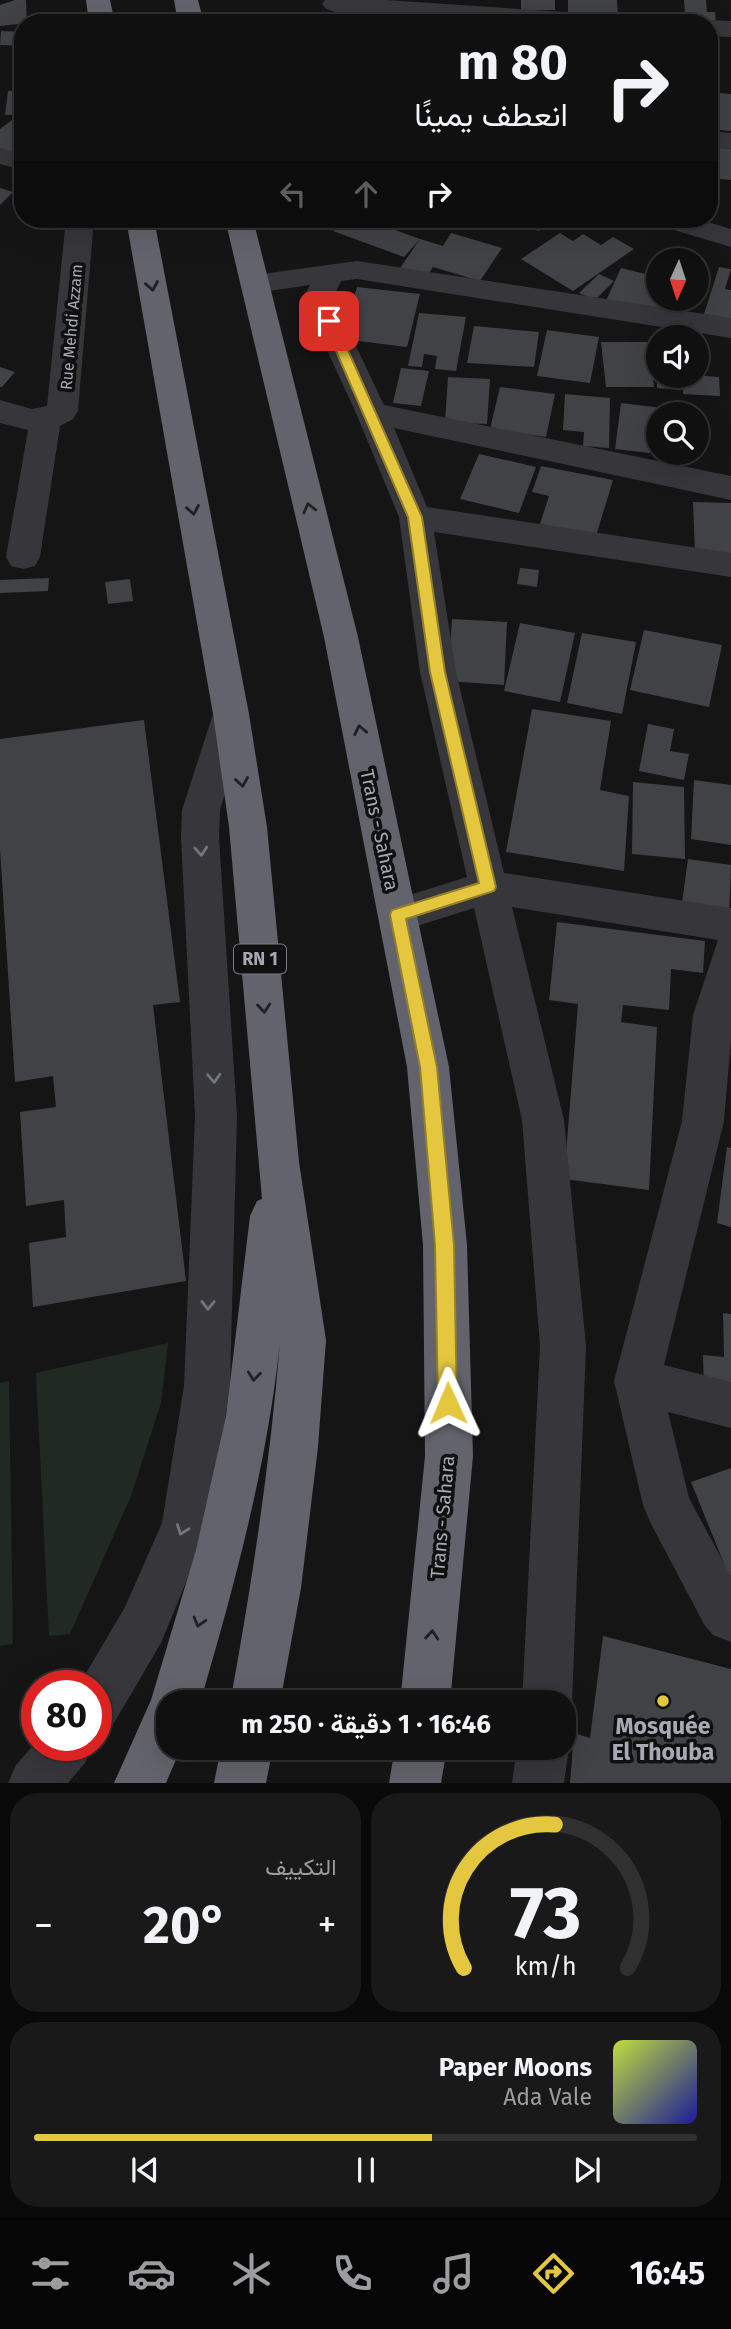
<!DOCTYPE html>
<html lang="ar">
<head>
<meta charset="utf-8">
<style>
  body { margin:0; font-family:"Fira Sans",Vazirmatn,sans-serif; background:#191919; color:#f1f3f6; direction:rtl; height:100vh; display:flex; flex-direction:column; font-size:26px; white-space:nowrap }
  * { box-sizing:border-box; margin:0 }
  p { font-size:23px; color:#9c9d9f }
  .icon { flex:none; width:38px; height:38px; fill:none; stroke:currentColor; stroke-width:2; stroke-linecap:round; stroke-linejoin:round }
  .map { position:relative; height:1783px; overflow:hidden; direction:ltr }
  .drawer { display:flex; flex-direction:column; gap:10px; padding:10px; background:#090909; flex:1 }
  .drawer>* { flex:none }
  .guide { position:absolute; left:14px; top:14px; width:704px; height:214px; border-radius:28px; box-shadow:0 7px 28px #0002,0 0 0 2px #303030; direction:rtl; background:#101010; color:#f1f3f6; overflow:hidden }
  .needle { width:46px; rotate:183deg }
  .controls { position:absolute; left:646px; top:248px; display:grid; gap:14px }
  .controls a { display:grid; place-items:center; width:63px; height:63px; border-radius:50%; background:#101010; box-shadow:0 7px 28px #0002,0 0 0 2px #303030; font-size:35px }
  .speed { position:absolute; left:21px; top:1670px; display:flex; gap:14px; font-size:35px; font-weight:700; text-align:center }
  .speed>* { display:grid; place-content:center; width:91px; height:91px; border-radius:50%; background:#101010; box-shadow:0 7px 28px #0002,0 0 0 2px #303030; line-height:1 }
  .speed .limit { border:10px solid #d22; background:#fff; color:#111 }
  .pin { position:absolute; display:grid; place-items:center; width:60px; height:60px; color:#fff; margin:-30px; border-radius:14px; box-shadow:0 4px 10px #0006 }
  .me { position:absolute; width:77px; margin:-38px; rotate:359deg; stroke-linejoin:round; filter:drop-shadow(0 0 5px #0008) }
  .turn { display:flex; align-items:center; gap:24px; height:147px; padding:0 35px; font-size:32px }
  .turn .icon { width:91px; height:91px; stroke-width:2.5 }
  .turn b { display:block; font-size:49px; line-height:60px }
  .lanes { display:flex; align-items:center; height:66px; padding:0 35px; background:#0003; justify-content:center; gap:35px; direction:ltr }
  .lanes .off { opacity:.35 }
  .big { font-size:52px; font-weight:700; line-height:1.1 }
  .drawer .card { flex:1; display:flex; flex-direction:column; justify-content:center; gap:10px; min-width:0; padding:0 24px; border-radius:28px; background:#191919 }
  .drawer .dial { align-items:center; gap:0 }
  .dial svg { height:182px; overflow:visible; fill:none; stroke:#303030; stroke-width:7; stroke-linecap:round; text-anchor:middle }
  .dial text { fill:#f1f3f6; stroke:none }
  .song { display:flex; align-items:center; gap:21px }
  .cover { width:84px; height:84px; border-radius:10px; background:linear-gradient(135deg,hsl(70 70% 55%),hsl(240 70% 35%)) }
  .played { height:7px; border-radius:4px; background:linear-gradient(90deg,#e4c63f 60%,#303030 60%) }
  .keys { display:flex; justify-content:space-around; direction:ltr }
  .heat { display:flex; justify-content:space-between; align-items:center; font-size:38px; direction:ltr }
  .drawer .tiles { flex:1; display:grid; gap:10px; grid-template-columns:1fr 1fr }
  .card:last-child { grid-column:span 2 }
  .trip { position:absolute; left:156px; top:1690px; width:420px; height:70px; border-radius:28px; background:#101010; box-shadow:0 7px 28px #0002,0 0 0 2px #303030; font-weight:700; line-height:70px; text-align:center; direction:rtl }
  .menu { display:flex; height:112px; justify-content:space-around; align-items:center; background:#060606; color:#9c9d9f }
  .menu .icon { width:49px; height:49px }
  .menu .current { color:#e4c63f }
  .menu b { font-size:32px; color:#f1f3f6 }
  .map>svg:first-child { display:block }
</style>
</head>
<body>
<div class="map">
<svg width="731" height="1783" viewBox="0 0 731 1783">
  <rect width="100%" height="100%" fill="#151516"/>
  <path fill="#212923" d="M168 1343 161 1403 131 1496 70 1634 49 1636 36 1373Z
    M9 1381 13 1644 0 1646V1383Z"/>
  <path fill="#414246" d="M15 0H26L27 23 0 26V5Z
    M521 0H555V10H521Z
    M568 0H617L618 16 568 14Z
    M684 0H706L707 12H715L716 26 686 23Z
    M413 14 416 23H374L372 18Z
    M1 31 23 32V46L0 45Z
    M23 90V115H5L8 91Z
    M709 92 731 94V131L709 129Z
    M16 117 23 121V149L15 155 0 148V129Z
    M709 147 731 149V180L709 178Z
    M0 188 13 192 0 205Z
    M345 219H365L420 239 404 257 333 231Z
    M500 219H547L539 231Z
    M451 233 502 248 480 281 433 267 425 279 398 271 420 239 443 246Z
    M560 233 573 241 583 234 601 245 613 237 634 249 573 291 521 259Z
    M719 267 731 269 725 289 731 290V319L704 314Z
    M621 268 658 277V299H672L665 317 605 303Z
    M599 274 614 281 595 300 579 293Z
    M357 287 420 294 407 347 342 339Z
    M419 313 466 317 456 371 435 369 437 356 424 354 422 367 408 366Z
    M474 326 539 332 534 367 467 363Z
    M547 330 599 337 590 383 537 376Z
    M601 342H649L654 387H606Z
    M696 359H704L705 376 719 377 720 396 683 394V390L657 388V376H696Z
    M0 367 15 372 2 387H0Z
    M401 368 429 371 421 406 393 403Z
    M448 377 490 379 487 424 445 422Z
    M500 387 555 394 546 437 490 429Z
    M565 394 610 398 609 448 583 446 584 432 563 430Z
    M621 403 678 410V415H658V454L615 449Z
    M479 454 536 467 519 513 460 499Z
    M541 466 613 480 596 536 540 524 549 496 532 492Z
    M693 502 731 503V553L695 551Z
    M520 568 539 570 537 587 517 584Z
    M49 578 48 591 0 593V580Z
    M130 579 133 601 108 604 105 582Z
    M452 619 507 622 504 685 448 681Z
    M520 623 575 633 560 702 504 691Z
    M644 630 722 645 709 707 630 690Z
    M582 633 636 642 622 714 567 703Z
    M532 709 611 721 600 790 629 796 624 871 506 852Z
    M144 720 180 1002 153 1005 186 1281 33 1307 29 1243 66 1237 64 1200 26 1206 20 1112 56 1107 53 1076 15 1082 0 849V739Z
    M648 724 674 729 670 751 689 754 684 780 639 771Z
    M694 780 731 785V845L691 839Z
    M633 782 684 787 685 859 632 854Z
    M688 859 731 865 729 918 681 910Z
    M557 922 705 941 703 973 671 969 669 1010 623 1005 621 1022 657 1027 649 1190 564 1179 578 1004 549 1000Z
    M727 1147 731 1148V1227L717 1223Z
    M723 1313 731 1314V1393L704 1391 703 1355 724 1357Z
    M731 1468V1581L691 1482Z
    M603 1636 731 1669V1783H570L574 1733 590 1738Z"/>
  <g fill="none" stroke-linecap="round" stroke-linejoin="round">
    <path fill="#36363b" fill-rule="evenodd" d="M325 0H386L609 15 618 18 621 23H496L335 12 326 9 322 4Z
      M709 20 731 21V37L709 36V23H700Z
      M709 131 731 133V149L709 147Z
      M0 148 23 154V170L0 164Z
      M66 219H94L78 411 73 419 60 426 40 557 35 566 23 569 11 566 6 557 28 430 0 423V400L32 409 47 406Z
      M653 219H697L731 229V247L657 225Z
      M357 261 731 318V338L357 279 341 281 333 298 384 405 731 476V500L394 428 427 507 731 553V577L434 532 456 672 504 873 731 908V1040L724 1121 664 1365 731 1382V1428L668 1412 689 1498 731 1576V1642L713 1635 705 1626 650 1522 643 1505 614 1381 682 1121 693 1015 718 940 512 907 564 1120 586 1346 572 1703 564 1722V1703H522L540 1346 522 1120 474 908 398 932 384 927 379 915 384 903 467 877 420 672 399 517 356 413 303 298 310 285 255 293 245 291 240 284 245 277 255 275Z
      M231 700 244 704 249 714 220 810 219 837 237 1116 230 1386 210 1524 161 1643 114 1723 96 1730V1685H79L125 1607 162 1523 184 1386 195 1116 181 837 182 810 213 714 218 704Z
      M564 1735 569 1748 564 1783H512L517 1748H564Z
      M37 1741V1745H93L85 1763 68 1783H8L16 1765Z"/>
    <path fill="#62636c" fill-rule="evenodd" d="M86 0H110L115 23H89Z
      M174 0H198L204 23H178Z
      M126 219H154L249 714 267 827 299 1162 326 1340 318 1447 301 1588 280 1703H230C252 1583 270 1464 280 1342 267 1466 235 1583 200 1703H168V1748H181L166 1783H114L151 1700 196 1550 226 1416 250 1216 257 1201 262 1199 229 827 213 714Z
      M225 219H253L358 637 449 1067 467 1245 473 1456 450 1703H400L425 1456 423 1245 407 1067 324 637Z
      M221 1748H273L266 1783H214Z
      M395 1748H447L441 1783H389Z"/>
  </g>
  <defs><path id="oneway-chevron" d="M-2-3.5L2.5 0L-2 3.5" fill="none" stroke-width="1.6" stroke-linecap="round" stroke-linejoin="round" transform="scale(1.75)"/></defs>
  <g stroke="#202123">
    <use href="#oneway-chevron" transform="translate(152 286) rotate(80)"/>
    <use href="#oneway-chevron" transform="translate(309 508) rotate(-104)"/>
    <use href="#oneway-chevron" transform="translate(193 510) rotate(80)"/>
    <use href="#oneway-chevron" transform="translate(360 730) rotate(-102)"/>
    <use href="#oneway-chevron" transform="translate(242 782) rotate(81)"/>
    <use href="#oneway-chevron" transform="translate(264 1008) rotate(85)"/>
    <use href="#oneway-chevron" transform="translate(254 1376) rotate(96)"/>
    <use href="#oneway-chevron" transform="translate(199 1622) rotate(106)"/>
    <use href="#oneway-chevron" transform="translate(432 1635) rotate(-85)"/>
  </g>
  <g stroke="#74767e">
    <use href="#oneway-chevron" transform="translate(201 851) rotate(86)"/>
    <use href="#oneway-chevron" transform="translate(214 1078) rotate(87)"/>
    <use href="#oneway-chevron" transform="translate(208 1305) rotate(91)"/>
    <use href="#oneway-chevron" transform="translate(182 1530) rotate(110)"/>
  </g>
  <path fill="#e4c63f" stroke="#948129" stroke-width="2" d="M329 317 335 321 422 517 445 672 496 887 494 891 406 919 437 1067 454 1245 457 1403 454 1410 448 1413 441 1410 438 1403 435 1245 420 1067 390 915 392 910 479 883 430 672 408 517 323 321Z"/>
  <circle fill="#e4c63f" stroke="#101011" stroke-width="2.5" cx="663" cy="1701" r="7"/>
  <g text-anchor="middle" stroke-width="7" stroke-linejoin="round" paint-order="stroke">
    <g font-size="16" fill="#a7aab5" stroke="#101011">
      <text transform="translate(71 327) rotate(-85)" y="6">Rue Mehdi Azzam</text>
    </g>
    <rect fill="#101011" stroke="#7a7c84" stroke-width="2" x="234" y="944.5" width="52" height="29" rx="5"/>
    <g font-size="18" font-weight="bold" fill="#a7aab5">
      <text x="260" y="965">RN 1</text>
    </g>
    <g font-size="19" fill="#a7aab5" stroke="#101011">
      <text transform="translate(380 830) rotate(78)" y="7">Trans - Sahara</text>
      <text transform="translate(442 1517) rotate(-85)" y="7">Trans - Sahara</text>
    </g>
    <g font-size="23" font-weight="bold" fill="#a7aab5" stroke="#101011">
      <text x="663" y="1734">Mosquée<tspan x="663" dy="26">El Thouba</tspan></text>
    </g>
  </g>
</svg>
<div class="controls">
<a><svg class="needle" viewBox="-14 -14 28 28"><path d="M0-13l5 13h-10z" fill="#e53935"/><path d="M0 13l5-13h-10z" fill="#9c9d9f"/></svg></a>
<a><svg class="icon" aria-label="sound" viewBox="0 0 24 24"><path d="M4 9h4l5-4v14l-5-4H4zM17 9q2 3 0 6"/></svg></a>
<a><svg class="icon" aria-label="search" viewBox="0 0 24 24"><circle cx="10" cy="10" r="6"/><path d="M15 15l6 6"/></svg></a>
</div>
<div class="speed"><div class="limit">80</div></div>
<div class="pin" style="left:329px;top:321px;background:#d93025"><svg class="icon" aria-label="arrive" viewBox="0 0 24 24"><path d="M6 21V4h12l-3 4 3 4H6"/></svg></div>
<svg class="me" style="left:448px;top:1403px" viewBox="-20 -20 40 40"><path d="M0-17L14 15 0 8-14 15z" fill="#e4c63f" stroke="#fff" stroke-width="4"/></svg>
<div class="trip">16:46 · 1 دقيقة · 250 m</div>
<div class="guide">
<div class="turn"><svg class="icon" aria-label="right" viewBox="0 0 24 24"><path d="M7 20v-9h11M14 6l5 5-5 5"/></svg><div><b>80 m</b>انعطف يمينًا</div></div>
<div class="lanes"><svg class="icon off" aria-label="left" viewBox="0 0 24 24"><path d="M17 20v-9H6M10 6l-5 5 5 5"/></svg><svg class="icon off" aria-label="ahead" viewBox="0 0 24 24"><path d="M12 20V5M6 11l6-6 6 6"/></svg><svg class="icon" aria-label="right" viewBox="0 0 24 24"><path d="M7 20v-9h11M14 6l5 5-5 5"/></svg></div>
</div>
</div>
<section class="drawer">
<div class="tiles">
<div class="card dial"><svg viewBox="0 0 100 80">
<path d="M14 69A42 42 0 1 1 86 69"/>
<path d="M14 69A42 42 0 0 1 54 6" stroke="#e4c63f"/>
<text x="50" y="56" font-size="32" font-weight="700">73</text>
<text x="50" y="72" font-size="11">km/h</text>
</svg></div>
<div class="card"><p>التكييف</p>
<div class="heat"><a>−</a><b class="big">20°</b><a>+</a></div>
</div>
<div class="card">
<div class="song"><i class="cover"></i><div><b>Paper Moons</b><p>Ada Vale</p></div></div>
<div class="played"></div>
<div class="keys"><svg class="icon" aria-label="previous" viewBox="0 0 24 24"><path d="M18 5L8 12l10 7zM5 5v14"/></svg><svg class="icon" aria-label="pause" viewBox="0 0 24 24"><path d="M8 5v14M16 5v14"/></svg><svg class="icon" aria-label="next" viewBox="0 0 24 24"><path d="M6 5l10 7-10 7zM19 5v14"/></svg></div>
</div>
</div>
</section>
<nav class="menu">
<b>16:45</b>
<svg class="icon current" aria-label="directions" viewBox="0 0 24 24"><path d="M12 3l9 9-9 9-9-9zM9 14v-3h6M13 9l2 2-2 2"/></svg>
<svg class="icon" aria-label="music" viewBox="0 0 24 24"><path d="M9 18V5l10-2v13"/><circle cx="6" cy="18" r="3"/><circle cx="16" cy="16" r="3"/></svg>
<svg class="icon" aria-label="phone" viewBox="0 0 24 24"><path d="M5 4h4l2 5-3 2q2 4 5 5l2-3 5 2v4C11 20 4 13 5 4z"/></svg>
<svg class="icon" aria-label="climate" viewBox="0 0 24 24"><path d="M12 3v18M4 7l16 10M4 17L20 7"/></svg>
<svg class="icon" aria-label="car" viewBox="0 0 24 24"><path d="M5 17H2v-5l4-1 3-4h7l3 4 3 1v5h-3M9 17h6M6 11h13"/><circle cx="7" cy="17" r="2"/><circle cx="17" cy="17" r="2"/></svg>
<svg class="icon" aria-label="filters" viewBox="0 0 24 24"><path d="M4 7h16M4 17h16"/><circle cx="9" cy="7" r="2"/><circle cx="15" cy="17" r="2"/></svg>
</nav>
</body>
</html>
